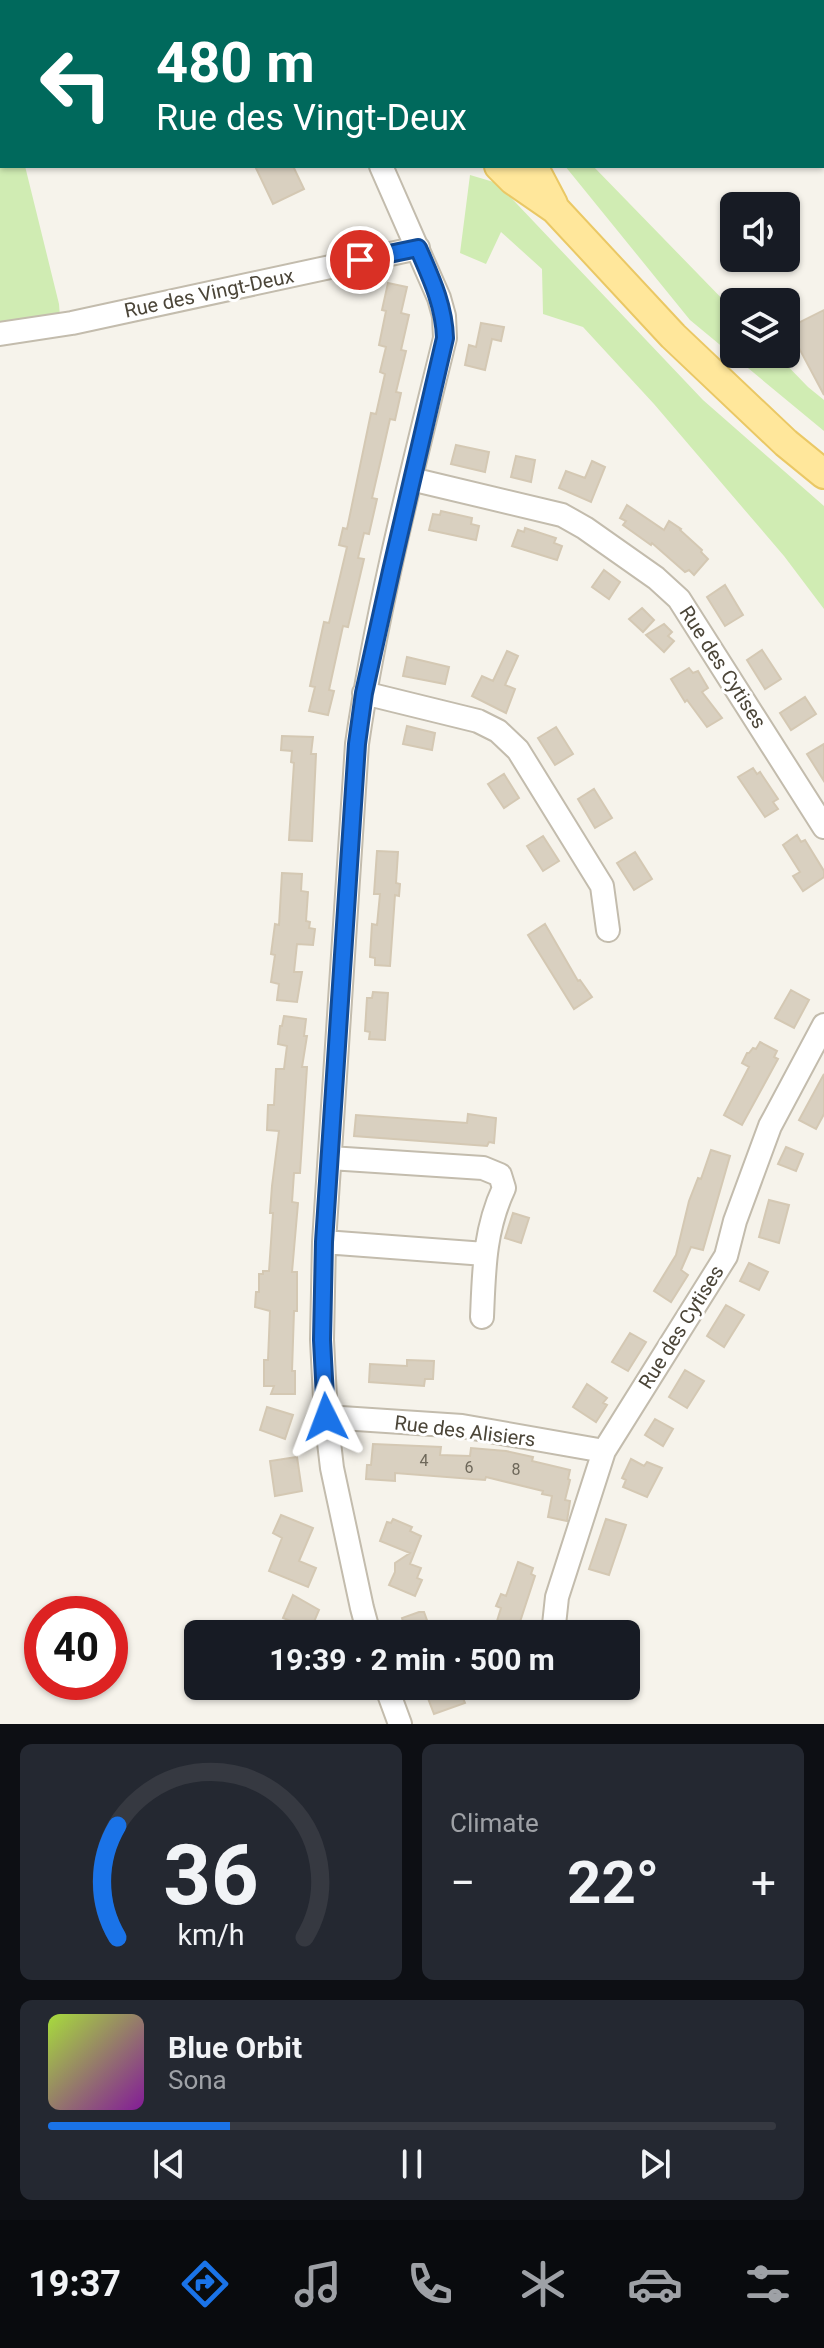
<!DOCTYPE html>
<html lang="en">
<head>
<meta charset="utf-8">
<style>
  body { margin:0; font-family:Roboto,sans-serif; background:#242831; color:#f1f3f6; height:100vh; display:flex; flex-direction:column; font-size:30px; white-space:nowrap }
  * { box-sizing:border-box; margin:0 }
  p { font-size:26px; color:#9ea1a6 }
  .icon { flex:none; width:44px; height:44px; fill:none; stroke:currentColor; stroke-width:2; stroke-linecap:round; stroke-linejoin:round }
  .map { position:relative; height:1724px; overflow:hidden }
  .drawer { display:flex; flex-direction:column; gap:20px; padding:20px; background:#0d0f14; flex:1 }
  .drawer>* { flex:none }
  .top-card { position:absolute; left:0px; top:0px; width:824px; height:168px; box-shadow:0 2px 6px #0004; background:#00695c; color:#fff; overflow:hidden }
  .controls { position:absolute; left:720px; top:192px; display:grid; gap:16px }
  .controls a { display:grid; place-items:center; width:80px; height:80px; border-radius:12px; background:#171b24; box-shadow:0 2px 6px #0004; font-size:40px }
  .speed { position:absolute; left:24px; top:1596px; display:flex; gap:16px; font-size:40px; font-weight:700; text-align:center }
  .speed>* { display:grid; place-content:center; width:104px; height:104px; border-radius:50%; background:#171b24; box-shadow:0 2px 6px #0004; line-height:1 }
  .speed .limit { border:12px solid #d22; background:#fff; color:#111 }
  .pin { position:absolute; display:grid; place-items:center; width:68px; height:68px; color:#fff; margin:-34px; border:4px solid #fff; border-radius:50%; box-shadow:0 2px 8px #0007 }
  .me { position:absolute; width:88px; margin:-44px; rotate:357deg; stroke-linejoin:round; filter:drop-shadow(0 0 6px #0008) }
  .turn { display:flex; align-items:center; gap:28px; height:168px; padding:0 24px; font-size:36px }
  .turn .icon { width:104px; height:104px; stroke-width:2.5 }
  .turn b { display:block; font-size:56px; line-height:68px }
  .big { font-size:60px; font-weight:700; line-height:1.1 }
  .drawer .tile { flex:1; display:flex; flex-direction:column; justify-content:center; gap:12px; min-width:0; padding:0 28px; border-radius:12px; background:#242831 }
  .drawer .dial { align-items:center; gap:0 }
  .dial svg { height:208px; overflow:visible; fill:none; stroke:#363941; stroke-width:7; stroke-linecap:round; text-anchor:middle }
  .dial text { fill:#f1f3f6; stroke:none }
  .song { display:flex; align-items:center; gap:24px }
  .cover { width:96px; height:96px; border-radius:12px; background:linear-gradient(135deg,hsl(80 70% 55%),hsl(290 70% 35%)) }
  .played { height:8px; border-radius:4px; background:linear-gradient(90deg,#1a73e8 25%,#363941 25%) }
  .keys { display:flex; justify-content:space-around; direction:ltr }
  .heat { display:flex; justify-content:space-between; align-items:center; font-size:44px; direction:ltr }
  .drawer .tiles { flex:1; display:grid; gap:20px; grid-template-columns:1fr 1fr }
  .tile:last-child { grid-column:span 2 }
  .trip { position:absolute; left:184px; top:1620px; width:456px; height:80px; border-radius:12px; background:#171b24; box-shadow:0 2px 6px #0004; font-weight:700; line-height:80px; text-align:center }
  .dock { display:flex; height:128px; justify-content:space-around; align-items:center; background:#090b0e; color:#9ea1a6 }
  .dock .icon { width:56px; height:56px }
  .dock .on { color:#1a73e8 }
  .dock b { font-size:36px; color:#f1f3f6 }
  .map>svg:first-child { display:block }
</style>
</head>
<body>
<div class="map">
<svg width="824" height="1724" viewBox="0 0 824 1724">
  <rect width="100%" height="100%" fill="#f6f3eb"/>
  <path fill="#d0ecb3" d="M2 72V166H25L59 304 60 317 0 326V73Z
    M565 166H593L734 311V354H776L808 387 824 400V431L690 320Z
    M470 175 497 183 703 400 824 506V609L784 556 654 404 583 327 543 314 542 269 501 232 486 264 460 253Z"/>
  <path fill="#d9d0c0" stroke="#d4c8b3" stroke-width="2" d="M255 166H293L304 189 273 204Z
    M388 283 407 287 401 313 409 315 401 350 406 351 396 392 401 393 395 420 390 419 381 459 372 498 377 499 369 534 364 533 358 558 364 559 348 627 343 626 334 667 329 690 334 691 328 715 309 711 315 687 310 686 324 622 329 623 347 547 339 545 343 528 347 529 371 413 376 414 385 374 380 372 386 347 379 345 386 311 382 310Z
    M824 310V395L799 348 793 351 786 337V329Z
    M481 323 504 327 501 341 492 339 485 370 465 365 469 345 476 347Z
    M456 445 489 452 485 472 451 464Z
    M516 456 535 460 531 482 511 477Z
    M592 461 605 467 591 502 559 488 566 471 585 478Z
    M627 505 664 530 669 521 681 529 680 530 702 550 701 552 708 559 694 575 689 570 685 572 652 543 651 545 623 525 626 521 620 518Z
    M441 511 472 518 471 524 479 526 476 540 429 530 433 514 440 515Z
    M525 528 556 538 554 543 562 546 557 560 512 546 518 530 524 532Z
    M604 570 620 582 609 599 592 587Z
    M725 585 743 615 725 626 707 597Z
    M642 608 654 620 643 632 629 619Z
    M664 624 672 632 668 636 674 641 664 652 646 635Z
    M762 650 781 679 765 689 747 660Z
    M507 651 518 656 505 685 515 689 506 713 472 696 482 676 493 681Z
    M407 657 449 667 445 684 403 676Z
    M689 668 693 673 698 671 708 688 702 692 722 718 707 727 687 700 685 702 671 679Z
    M805 697 816 714 791 730 780 713Z
    M407 726 435 733 432 750 403 744Z
    M556 727 573 754 555 765 538 738Z
    M282 736 313 737 311 754H316L312 841 289 840 294 763 291 762 292 751 281 750Z
    M824 744V781L807 754Z
    M753 768 757 774 760 772 778 799 773 802 778 809 765 817 738 777Z
    M504 774 519 798 504 808 488 784Z
    M594 789 612 818 595 828 578 799Z
    M797 835 801 842 805 840 824 871V877L803 891 793 876 800 872 783 845Z
    M543 836 559 861 543 871 527 846Z
    M377 851 398 852 396 883 400 884 399 896 395 895 390 966 375 965V958L370 957 372 924 377 925 380 894H374Z
    M635 852 652 879 634 890 617 863Z
    M282 873 302 874 301 891 308 892 306 921 310 922 309 928 315 929 313 945 297 944 294 972H302L297 1002 277 1000 279 984 271 982 275 955 271 954 275 924 279 925Z
    M545 924 578 981 580 980 592 997 574 1009 528 935Z
    M791 990 809 1000 794 1028 775 1018Z
    M373 992 388 993 385 1040 369 1039 370 1032 365 1031 367 998H372Z
    M284 1016 306 1019 304 1036H307L302 1067H307L300 1173H294L292 1202 298 1203 292 1272H297V1311H294L292 1371H295V1394H271L274 1386H264V1360H268L270 1311 255 1307 256 1292H259V1274H263V1271H269L273 1213H270L272 1186 279 1131 267 1130 268 1105H274L276 1069H284L287 1046 278 1044 280 1026H282Z
    M760 1042 777 1051 774 1057 778 1059 742 1125 724 1115 749 1067 742 1063 747 1053H749L753 1048 756 1049Z
    M824 1074V1114L816 1129 799 1120Z
    M468 1114 496 1118 494 1143 489 1142 487 1146 354 1136 356 1115 467 1123Z
    M786 1147 803 1154 796 1171 778 1164Z
    M711 1150 730 1156 703 1250 691 1247 681 1270 688 1275 671 1302 654 1291 676 1255 689 1201 698 1178 701 1179Z
    M769 1200 789 1205 779 1243 759 1237Z
    M513 1213 529 1218 521 1243 505 1238Z
    M749 1263 768 1272 759 1290 740 1281Z
    M726 1305 744 1315 724 1347 707 1336Z
    M630 1333 646 1342 628 1371 612 1362Z
    M407 1360 434 1361 433 1379H425L424 1386 369 1382 370 1364 407 1366Z
    M685 1370 704 1381 687 1408 669 1397Z
    M587 1384 607 1398 603 1403 607 1405 596 1422 573 1407Z
    M267 1407 293 1415 285 1439 260 1430Z
    M655 1419 673 1429 663 1446 645 1435Z
    M373 1444 441 1447 440 1455 470 1456 471 1448 506 1451 533 1457 532 1461 570 1470 568 1479 570 1480 565 1500 570 1501 567 1521 548 1517 552 1496 542 1494 543 1491 486 1477 485 1480 395 1473V1481L366 1479 367 1465H371Z
    M297 1457 302 1491 275 1496 270 1461Z
    M631 1459 644 1466 647 1462 662 1468 647 1497 623 1487 626 1480 622 1478Z
    M281 1515 313 1528 299 1561 316 1568 308 1587 269 1571 282 1538 273 1533Z
    M393 1519 412 1527 410 1531 421 1536 410 1564 421 1568 417 1578 422 1580 415 1596 389 1585 395 1572V1563L410 1553 380 1541 387 1522 391 1523Z
    M606 1519 626 1525 609 1575 589 1569Z
    M518 1562 533 1568 531 1574 535 1576 516 1634H493L501 1608 496 1606 501 1594 506 1596Z
    M293 1595 319 1610 311 1629 283 1618Z
    M419 1612H424L432 1634H407L402 1618Z
    M427 1686H455L457 1692 460 1691 465 1703 434 1714 426 1693 429 1692Z"/>
  <g fill="none" stroke-linecap="round" stroke-linejoin="round">
    <defs>
      <path id="minor" d="M299 0 300 2
        M547 0 549 2
        M822 34 824 33
        M822 70H824
        M0 334 72 323 418 248
        M411 479 562 515 585 528 656 578 679 599 824 827
        M364 693 478 721 498 731 518 750 602 886 608 930
        M330 1158 483 1168 500 1175 504 1188C484 1231 484 1271 482 1317
        M324 1242 485 1254
        M326 1417 462 1426 604 1451
        M369 1634 362 1608 332 1468 326 1417 322 1340 324 1242 357 744C377 607 412 472 445 338L444 316 439 298 381 166
        M553 1634 557 1597 604 1451 726 1256 735 1221 770 1126 824 1025
        M386 1686 400 1724"/>
      <path id="major" d="M367 0 368 2
        M395 0 397 2
        M499 166 513 180 555 209 673 336 786 443 824 474
        M533 166 553 204"/>
    </defs>
    <use href="#minor" stroke="#c3bcad" stroke-width="26"/>
    <use href="#major" stroke="#eac865" stroke-width="32"/>
    <use href="#minor" stroke="#fff" stroke-width="22"/>
    <use href="#major" stroke="#ffe79b" stroke-width="28"/>
  </g>
  <g fill="none" stroke-linecap="round" stroke-linejoin="round">
    <defs>
      <path id="route" d="M326 1417 322 1340 324 1242 357 744 364 693 391 571 445 338C444 305 431 278 418 248L360 260"/>
    </defs>
    <use href="#route" stroke="#114b97" stroke-width="20"/>
    <use href="#route" stroke="#1a73e8" stroke-width="14"/>
  </g>
  <g text-anchor="middle" stroke-width="6" stroke-linejoin="round" paint-order="stroke">
    <g font-size="16" fill="#6e685a">
      <text x="424" y="1466">4</text>
      <text x="469" y="1473">6</text>
      <text x="516" y="1475">8</text>
    </g>
    <g font-size="20" fill="#4b4538" stroke="#fff">
      <text transform="translate(209 293) rotate(-12)" y="7">Rue des Vingt-Deux</text>
      <text transform="translate(723 667) rotate(57)" y="7">Rue des Cytises</text>
      <text transform="translate(681 1327) rotate(-58)" y="7">Rue des Cytises</text>
      <text transform="translate(465 1431) rotate(7)" y="7">Rue des Alisiers</text>
    </g>
  </g>
</svg>
<div class="controls">
<a><svg class="icon" aria-label="sound" viewBox="0 0 24 24"><path d="M4 9h4l5-4v14l-5-4H4zM17 9q2 3 0 6"/></svg></a>
<a><svg class="icon" aria-label="layers" viewBox="0 0 24 24"><path d="M12 4l9 5-9 5-9-5zM3 14l9 5 9-5"/></svg></a>
</div>
<div class="speed"><div class="limit">40</div></div>
<div class="pin" style="left:360px;top:260px;background:#d93025"><svg class="icon" aria-label="arrive" viewBox="0 0 24 24"><path d="M6 21V4h12l-3 4 3 4H6"/></svg></div>
<svg class="me" style="left:326px;top:1417px" viewBox="-20 -20 40 40"><path d="M0-17L14 15 0 8-14 15z" fill="#1a73e8" stroke="#fff" stroke-width="4"/></svg>
<div class="trip">19:39 · 2 min · 500 m</div>
<div class="top-card">
<div class="turn"><svg class="icon" aria-label="left" viewBox="0 0 24 24"><path d="M17 20v-9H6M10 6l-5 5 5 5"/></svg><div><b>480 m</b>Rue des Vingt-Deux</div></div>
</div>
</div>
<section class="drawer">
<div class="tiles">
<div class="tile dial"><svg viewBox="0 0 100 80">
<path d="M14 69A42 42 0 1 1 86 69"/>
<path d="M14 69A42 42 0 0 1 14 26" stroke="#1a73e8"/>
<text x="50" y="56" font-size="32" font-weight="700">36</text>
<text x="50" y="72" font-size="11">km/h</text>
</svg></div>
<div class="tile"><p>Climate</p>
<div class="heat"><a>−</a><b class="big">22°</b><a>+</a></div>
</div>
<div class="tile">
<div class="song"><i class="cover"></i><div><b>Blue Orbit</b><p>Sona</p></div></div>
<div class="played"></div>
<div class="keys"><svg class="icon" aria-label="previous" viewBox="0 0 24 24"><path d="M18 5L8 12l10 7zM5 5v14"/></svg><svg class="icon" aria-label="pause" viewBox="0 0 24 24"><path d="M8 5v14M16 5v14"/></svg><svg class="icon" aria-label="next" viewBox="0 0 24 24"><path d="M6 5l10 7-10 7zM19 5v14"/></svg></div>
</div>
</div>
</section>
<nav class="dock">
<b>19:37</b>
<svg class="icon on" aria-label="directions" viewBox="0 0 24 24"><path d="M12 3l9 9-9 9-9-9zM9 14v-3h6M13 9l2 2-2 2"/></svg>
<svg class="icon" aria-label="music" viewBox="0 0 24 24"><path d="M9 18V5l10-2v13"/><circle cx="6" cy="18" r="3"/><circle cx="16" cy="16" r="3"/></svg>
<svg class="icon" aria-label="phone" viewBox="0 0 24 24"><path d="M5 4h4l2 5-3 2q2 4 5 5l2-3 5 2v4C11 20 4 13 5 4z"/></svg>
<svg class="icon" aria-label="climate" viewBox="0 0 24 24"><path d="M12 3v18M4 7l16 10M4 17L20 7"/></svg>
<svg class="icon" aria-label="car" viewBox="0 0 24 24"><path d="M5 17H2v-5l4-1 3-4h7l3 4 3 1v5h-3M9 17h6M6 11h13"/><circle cx="7" cy="17" r="2"/><circle cx="17" cy="17" r="2"/></svg>
<svg class="icon" aria-label="filters" viewBox="0 0 24 24"><path d="M4 7h16M4 17h16"/><circle cx="9" cy="7" r="2"/><circle cx="15" cy="17" r="2"/></svg>
</nav>
</body>
</html>
